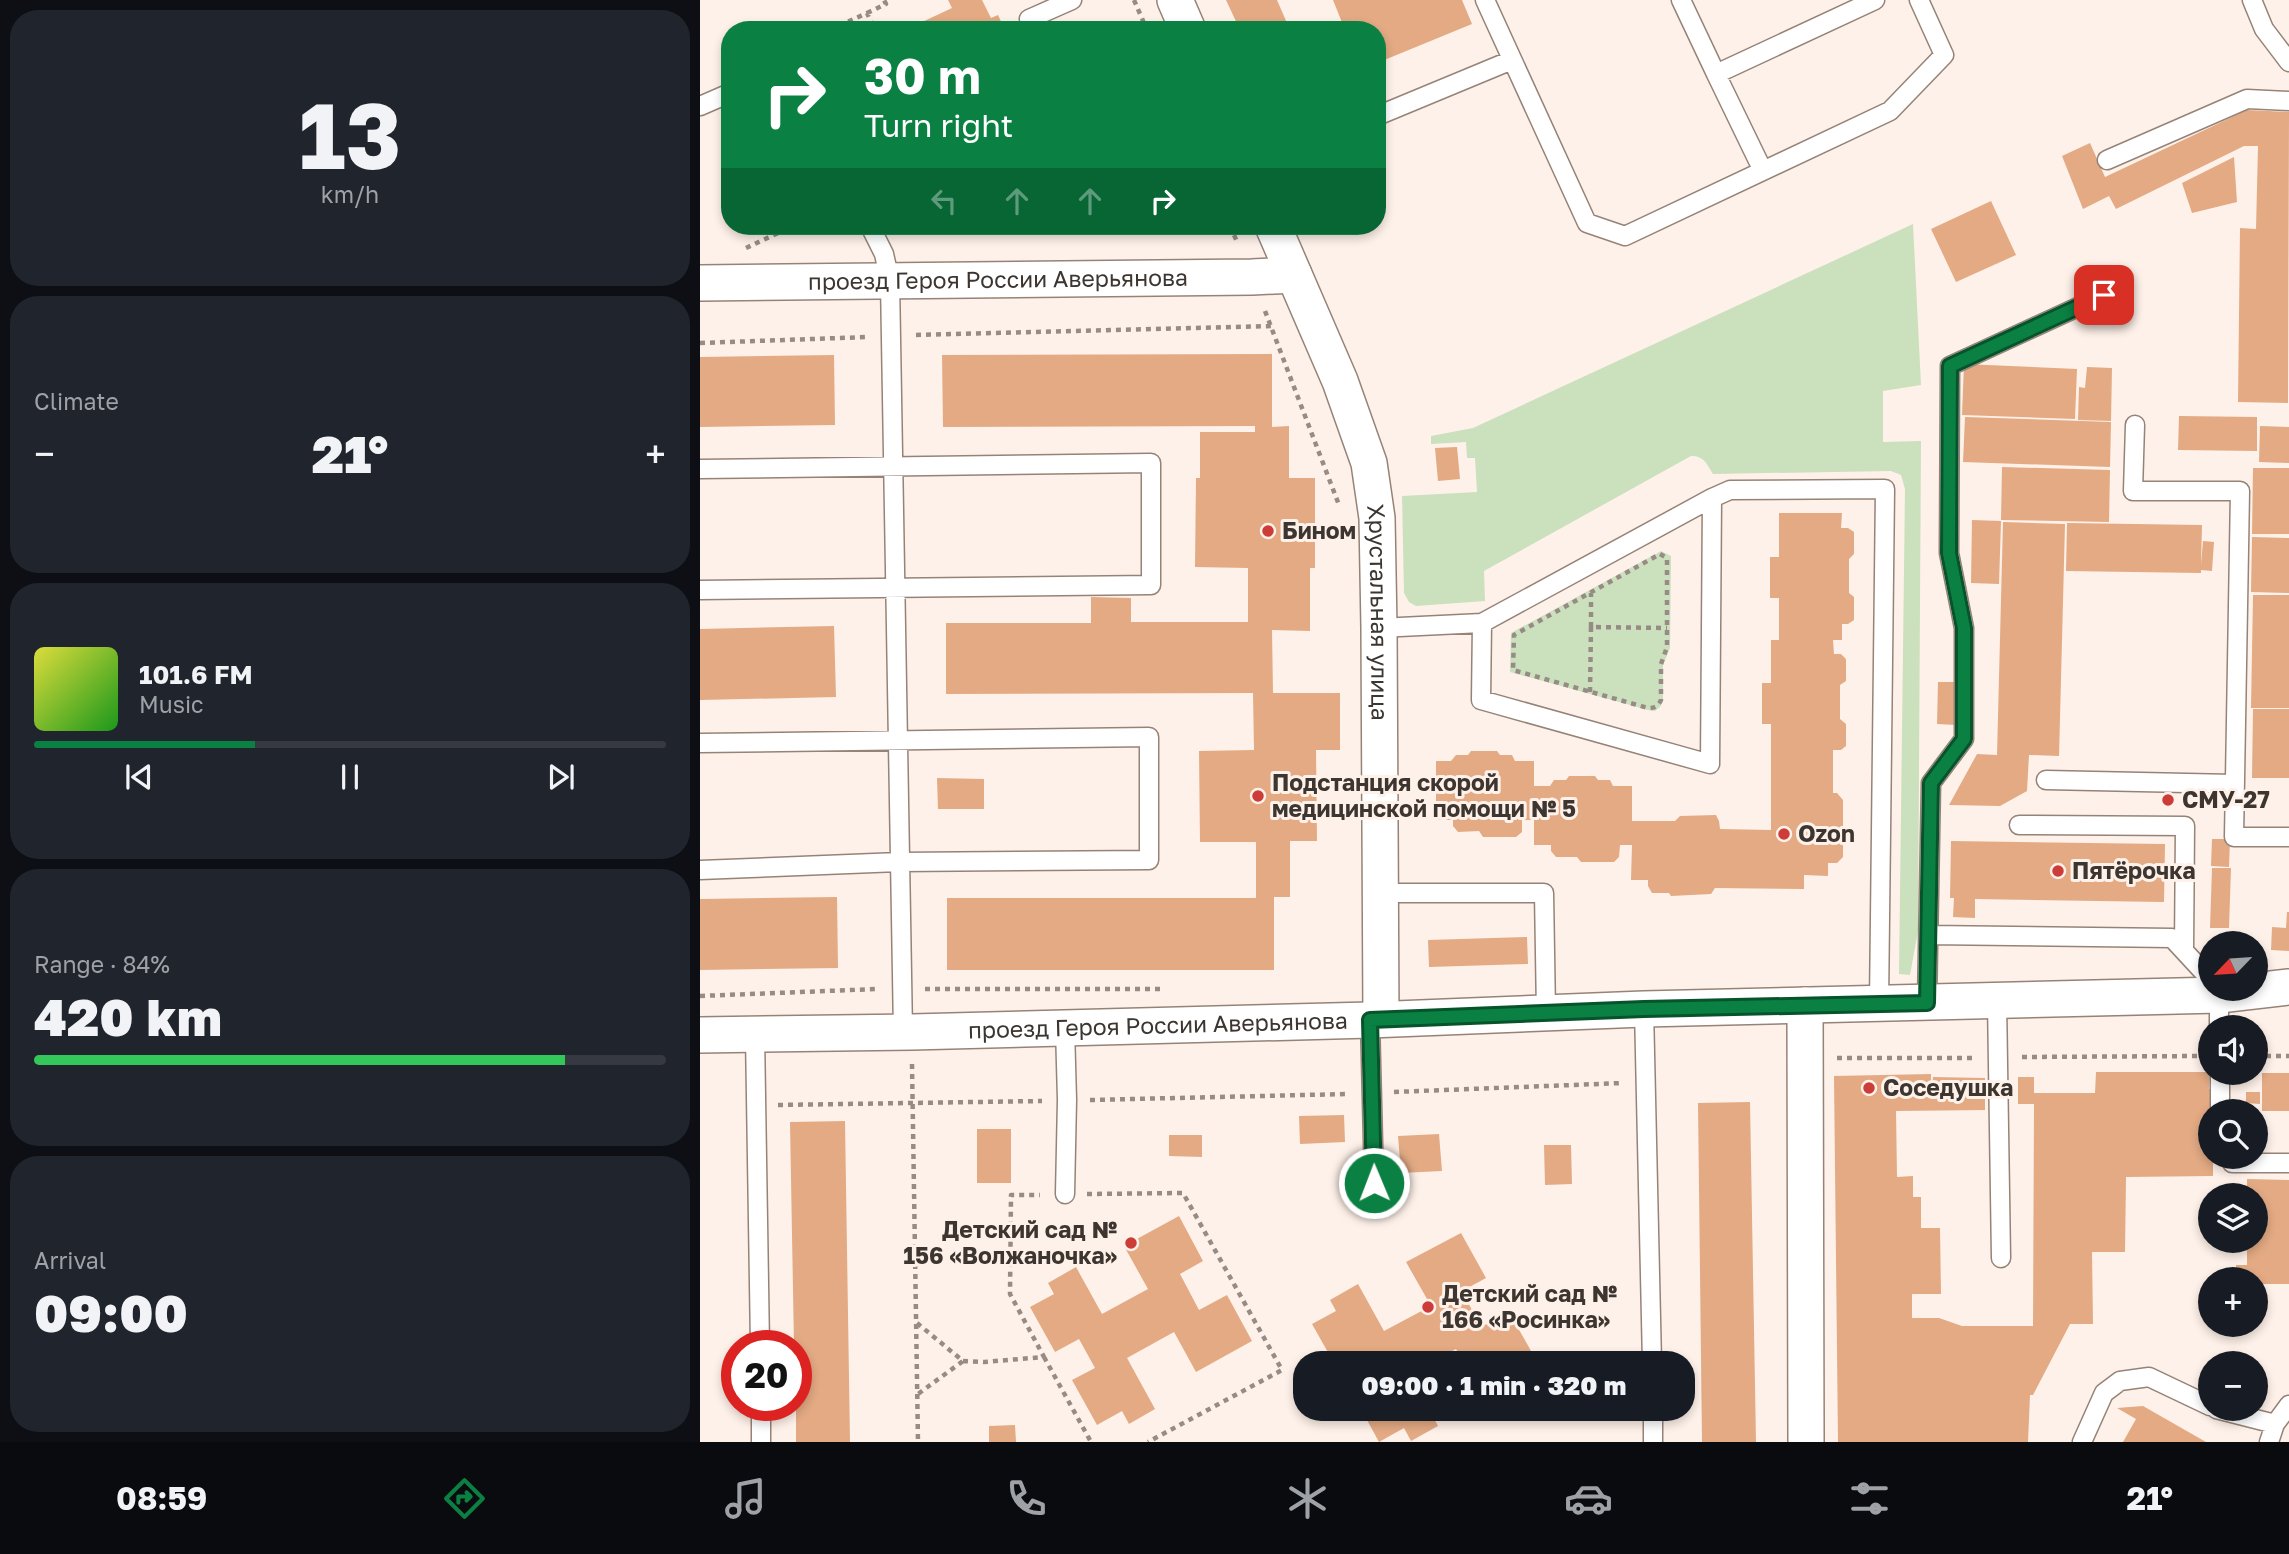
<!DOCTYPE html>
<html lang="en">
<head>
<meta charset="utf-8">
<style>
  body { margin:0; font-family:"Golos Text",sans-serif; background:#20242c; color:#f1f3f6; height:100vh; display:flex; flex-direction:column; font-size:26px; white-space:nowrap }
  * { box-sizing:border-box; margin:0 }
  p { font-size:23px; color:#9ea1a6 }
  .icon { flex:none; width:38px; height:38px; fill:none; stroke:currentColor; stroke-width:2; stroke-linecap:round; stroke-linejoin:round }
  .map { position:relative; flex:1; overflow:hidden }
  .side { display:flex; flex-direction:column; gap:10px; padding:10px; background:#0d0f14; width:700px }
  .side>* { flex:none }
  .top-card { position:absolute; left:21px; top:21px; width:665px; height:214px; border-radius:28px; box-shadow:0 4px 10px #0003; background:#0b8043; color:#fff; overflow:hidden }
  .needle { width:46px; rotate:245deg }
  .controls { position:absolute; left:1498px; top:931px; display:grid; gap:14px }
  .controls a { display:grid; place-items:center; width:70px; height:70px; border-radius:50%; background:#171b24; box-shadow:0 4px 10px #0003; font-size:35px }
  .speed { position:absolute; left:21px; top:1330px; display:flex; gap:14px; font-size:35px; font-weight:700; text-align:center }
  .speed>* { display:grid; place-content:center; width:91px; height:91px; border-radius:50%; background:#171b24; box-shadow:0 4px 10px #0003; line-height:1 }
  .speed .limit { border:10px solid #d22; background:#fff; color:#111 }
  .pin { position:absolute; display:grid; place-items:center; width:60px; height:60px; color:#fff; margin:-30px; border-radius:14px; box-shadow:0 4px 10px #0006 }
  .me { position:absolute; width:77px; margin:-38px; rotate:359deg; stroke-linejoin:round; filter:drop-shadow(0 0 5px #0008) }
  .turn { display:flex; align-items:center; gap:24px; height:147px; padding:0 28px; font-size:32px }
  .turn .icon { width:91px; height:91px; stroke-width:2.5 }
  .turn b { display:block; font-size:49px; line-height:60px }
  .lanes { display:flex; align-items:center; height:66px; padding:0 28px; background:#0003; justify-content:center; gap:35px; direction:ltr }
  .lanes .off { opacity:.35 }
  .big { font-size:52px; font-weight:800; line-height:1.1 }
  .side .tile { flex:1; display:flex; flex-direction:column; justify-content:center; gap:10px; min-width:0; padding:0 24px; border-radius:28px; background:#20242c }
  .side .dial { align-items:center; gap:0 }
  .dial b { font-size:91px; line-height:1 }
  .song { display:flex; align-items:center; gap:21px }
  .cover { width:84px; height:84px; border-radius:10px; background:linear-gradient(135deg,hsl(60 70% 55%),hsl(120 70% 35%)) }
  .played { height:7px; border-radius:4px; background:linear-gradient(90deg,#0b8043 35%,#363941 35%) }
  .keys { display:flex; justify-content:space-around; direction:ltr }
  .heat { display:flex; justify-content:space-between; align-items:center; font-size:38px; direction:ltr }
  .charge { height:10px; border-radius:5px; background:linear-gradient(90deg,#34c759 84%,#363941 0) }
  .trip { position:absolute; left:593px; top:1351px; width:402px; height:70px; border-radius:28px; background:#171b24; box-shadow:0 4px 10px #0003; font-weight:800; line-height:70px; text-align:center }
  .tab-bar { display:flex; height:112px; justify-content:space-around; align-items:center; background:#090b0e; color:#9ea1a6 }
  .tab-bar .icon { width:49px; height:49px }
  .tab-bar .selected { color:#0b8043 }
  .tab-bar b { font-size:32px; color:#f1f3f6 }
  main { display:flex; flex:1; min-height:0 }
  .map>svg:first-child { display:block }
</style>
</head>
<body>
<main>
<section class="side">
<div class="tile dial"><b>13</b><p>km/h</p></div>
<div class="tile"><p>Climate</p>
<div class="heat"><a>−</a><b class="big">21°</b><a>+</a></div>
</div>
<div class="tile">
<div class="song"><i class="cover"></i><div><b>101.6 FM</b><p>Music</p></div></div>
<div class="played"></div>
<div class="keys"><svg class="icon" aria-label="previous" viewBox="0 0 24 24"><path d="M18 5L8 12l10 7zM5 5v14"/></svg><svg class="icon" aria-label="pause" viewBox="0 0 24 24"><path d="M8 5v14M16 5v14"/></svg><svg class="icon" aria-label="next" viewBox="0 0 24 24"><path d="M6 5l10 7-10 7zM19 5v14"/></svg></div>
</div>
<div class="tile"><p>Range · 84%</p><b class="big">420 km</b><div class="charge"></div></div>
<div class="tile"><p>Arrival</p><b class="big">09:00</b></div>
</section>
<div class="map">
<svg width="1589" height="1442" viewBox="0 0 1589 1442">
  <rect width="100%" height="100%" fill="#fef1e9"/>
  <path fill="#cbe0bd" d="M1213 224 1221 385 1183 391V442L1221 441 1218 931 1210 975 1199 974 1205 489 1201 475 1191 471 1013 474C1007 464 1004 456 991 456L784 571 785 601 716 606 709 602 704 593 702 496 777 492 775 458H767L766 442 731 444V436L773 428Z
    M961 551 971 556 970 648 963 665V701L960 707 955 711 948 710 810 672 811 633Z"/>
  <path fill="#e3aa84" d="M248 0H282L291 18 298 15 305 30H205L252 8Z
    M526 0H577L590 30H540Z
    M633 0H762L772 24 677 63V30H645Z
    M1547 110 1589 112 1588 403 1538 402 1540 228 1556 229 1558 146H1544L1416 209 1409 196 1383 209 1362 156 1390 143 1405 177Z
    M1534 157 1537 202 1492 213 1482 183Z
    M1291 201 1316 255 1256 282 1231 229Z
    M572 354V427L589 426V478H615V568H610V631L572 630 573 693H640V750H616L617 841H590V897H574V970H247V898H556V842H500L499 751 554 750 553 693 246 694V623H391V597L431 598V622H548V568L495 567 496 478H500V432H555V426L243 427 242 355Z
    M134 355 135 425 0 427V357Z
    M1264 364 1377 369 1375 419 1262 415Z
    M1387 367 1412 368 1411 421 1378 420 1379 387 1385 388Z
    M1479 416 1557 417V451L1478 450Z
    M1265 417 1411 422 1410 467 1263 462Z
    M1560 426 1589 427V463L1559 462Z
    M757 447 760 479 738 481 735 448Z
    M1302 467 1410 470 1409 522 1301 520Z
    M1553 468H1589V534H1552Z
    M1079 513H1142L1141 528H1148L1154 532V554L1149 559V593L1154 597V620L1148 624H1142V640H1133L1134 654H1141L1146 659V681L1140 685V719L1146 724V746L1141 750H1133V793H1137L1143 800V857L1137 863H1128V876L1104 875V889L1015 888 1011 894 971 896 969 893H952L948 886V880H931L932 845H920L919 857 914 862H881L877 857H856L851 851V845H834V820H822V832L816 837H783L779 831 758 832 753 826V820H736V761H751L756 755H768L771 751H797L800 755H812L815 761H834V786H850L854 780H866L869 776H895L898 780H910L913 786H932V821H975L980 816 1016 815 1019 821 1020 829 1071 830V724H1062V683H1071V640H1079V598H1070V557H1079Z
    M1272 520 1301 521 1299 584 1271 583Z
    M1303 522 1365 524 1359 756 1329 755 1327 791 1300 806 1249 805 1277 754 1297 755Z
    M1367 523 1502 525 1501 565 1503 541 1514 542 1512 571 1501 570V573L1366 571Z
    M1552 537 1589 538V593L1551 592Z
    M1553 595H1589V708H1551Z
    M134 626 136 697 0 700V629Z
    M1238 682H1257L1256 725 1237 724Z
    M1553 709H1589V778H1552Z
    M237 778 284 779V809H238Z
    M1512 839H1530L1529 867 1511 866Z
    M1251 841 1465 844 1464 902 1275 899V918L1253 917 1254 898H1250Z
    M1512 868H1531L1529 928H1510Z
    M137 897 138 968 0 970V899Z
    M1587 912H1589V951L1571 950 1572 927 1586 928Z
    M827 937 828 964 729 967 728 940Z
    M1396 1072H1510L1509 1089H1513V1111H1510V1157H1513V1176L1426 1177 1425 1252H1392L1393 1324H1370L1333 1395H1330L1328 1442H1138L1134 1076 1231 1074V1099L1233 1077 1285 1078V1110L1196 1111 1197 1177 1213 1176V1197H1221V1228H1240L1241 1294H1212V1318H1239L1262 1326H1333L1334 1104H1318V1077H1334V1093H1395Z
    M1562 1073H1589V1111H1562Z
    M1546 1092H1560V1104L1546 1103Z
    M1050 1102 1056 1442H1002L998 1103Z
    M644 1115 645 1142 600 1144 599 1116Z
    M145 1121 150 1442H96V1346H94L90 1122Z
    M277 1129H311V1183H277Z
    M739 1134 742 1171 701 1173 698 1136Z
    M469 1135H502V1157L469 1156Z
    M844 1145H871L872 1184 845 1185Z
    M1547 1179 1589 1180V1284H1556V1279H1536V1265H1547V1241H1556V1195H1547Z
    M479 1216 503 1261 480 1274 499 1310 527 1295 552 1341 496 1372 474 1332 427 1358 455 1409 429 1424 422 1411 397 1425 372 1380 395 1368 379 1339 355 1352 330 1307 354 1294 348 1283 376 1267 402 1314 448 1289 424 1246Z
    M761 1233 786 1278 762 1291 781 1327 809 1312 835 1358 824 1363H764L756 1349 730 1363H666L662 1356 648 1363H634L612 1324 636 1311 630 1300 658 1284 684 1331 731 1306 706 1262Z
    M1443 1406 1506 1442H1423L1436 1419 1417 1408Z
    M661 1409H729L738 1426 711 1441 704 1428 679 1442Z
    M315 1425 316 1442H289V1426Z"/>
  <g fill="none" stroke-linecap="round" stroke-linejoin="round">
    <defs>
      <path id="lane" d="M785 0 887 223 925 236 1190 111 1244 55 1219 0
        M981 0 1016 74 1175 0
        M1552 0 1564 29 1589 62
        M334 30 329 19 372 0
        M1016 74 1063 171
        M0 106 30 93
        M677 116 812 60
        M1407 160 1547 99 1589 101
        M170 226 184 254 190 281 203 1032
        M1435 425 1433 491H1540L1534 837H1589
        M0 469 451 463V585L0 590
        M782 623 781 700 1010 764 1012 498 1030 490 1185 489 1179 1004
        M679 628 782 623 1012 498
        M0 743 449 737V860L199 862 0 870
        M1346 780 1534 784
        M1319 825 1485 826 1484 951
        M681 893H844L846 1013
        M1229 935 1472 938 1510 979
        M1519 995V1027
        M1297 1000 1301 1258
        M1227 1003 1231 783 1264 739V628L1249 553 1250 366 1404 295
        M944 1009 952 1363
        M670 1020 674 1183
        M365 1028 367 1100 365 1194
        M55 1034 60 1346
        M1520 1073V1111
        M1532 1163H1589
        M61 1405V1442
        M953 1409V1442
        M1516 1409 1575 1424
        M1382 1442 1404 1393 1420 1381 1449 1377 1510 1406
        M1569 1442 1575 1424 1589 1405"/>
      <g id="street">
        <path d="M475 0 488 30"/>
        <path id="s1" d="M573 226 640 381 669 463 677 518 679 628 681 1019"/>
        <path id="s2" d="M0 283 552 277 594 275"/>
        <path d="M1105 1005 1106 1442"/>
        <path id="s3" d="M0 1035 212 1032 670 1020 944 1009 1519 995 1589 987"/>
      </g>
    </defs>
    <use href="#lane" stroke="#968377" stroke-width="21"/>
    <use href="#street" stroke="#968377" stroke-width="38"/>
    <path stroke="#978c85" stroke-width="4.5" stroke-dasharray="5 5" stroke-linecap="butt" d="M434 0 447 30
      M167 13 186 4 184 0
      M130 30 167 13 175 30
      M530 226 538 244
      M46 248 93 226
      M565 311 639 505
      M216 335 572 326
      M0 343 168 337
      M960 554 967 558V647L961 664V700C958 706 955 708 948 708L813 670 814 635Z
      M891 627V593
      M890 692 891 627 967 628
      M225 989H461
      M0 996 177 989
      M1556 1056H1589
      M1322 1057 1502 1056
      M1137 1058H1275
      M212 1064 218 1442
      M694 1092 923 1083
      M390 1100 647 1094
      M78 1105 342 1101
      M387 1194 483 1193 582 1370 448 1442
      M217 1323 263 1361 218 1394
      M344 1357 391 1442
      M263 1361 284 1362 344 1357 310 1294 311 1195H340"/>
    <use href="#lane" stroke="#fff" stroke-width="18"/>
    <use href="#street" stroke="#fff" stroke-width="35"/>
  </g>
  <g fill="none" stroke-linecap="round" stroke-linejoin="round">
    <defs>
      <path id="route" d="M674 1183 670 1020 944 1009 1227 1003 1231 783 1264 739V628L1249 553 1250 366 1404 295"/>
    </defs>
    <use href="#route" stroke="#07532c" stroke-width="18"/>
    <use href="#route" stroke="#0b8043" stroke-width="12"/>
  </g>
  <g fill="#cc3d3a" stroke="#fef1e9" stroke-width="2.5">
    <circle cx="568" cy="531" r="7"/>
    <circle cx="558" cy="796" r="7"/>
    <circle cx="1468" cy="800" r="7"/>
    <circle cx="1084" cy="834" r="7"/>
    <circle cx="1358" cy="871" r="7"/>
    <circle cx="1169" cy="1088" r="7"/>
    <circle cx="431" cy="1243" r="7"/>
    <circle cx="728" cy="1307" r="7"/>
  </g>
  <g text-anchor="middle" stroke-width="6" stroke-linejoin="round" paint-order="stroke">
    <g font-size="23" fill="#3d352f" stroke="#fef1e9">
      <text dy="8" stroke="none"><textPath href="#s2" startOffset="298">проезд Героя России Аверьянова</textPath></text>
      <text dy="8" stroke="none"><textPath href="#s1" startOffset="406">Хрустальная улица</textPath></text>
      <text dy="8" stroke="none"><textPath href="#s3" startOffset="458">проезд Героя России Аверьянова</textPath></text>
    </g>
    <g font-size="23" font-weight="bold" fill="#3d352f" stroke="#fef1e9" text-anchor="start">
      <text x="582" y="539">Бином</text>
      <text x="572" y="791">Подстанция скорой<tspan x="572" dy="26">медицинской помощи № 5</tspan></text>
      <text x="1482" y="808">СМУ-27</text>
      <text x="1098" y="842">Ozon</text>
      <text x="1372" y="879">Пятёрочка</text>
      <text x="1183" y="1096">Соседушка</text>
      <text x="417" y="1238" text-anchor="end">Детский сад №<tspan x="417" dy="26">156 «Волжаночка»</tspan></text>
      <text x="742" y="1302">Детский сад №<tspan x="742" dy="26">166 «Росинка»</tspan></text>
    </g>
  </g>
</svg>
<div class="controls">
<a><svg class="needle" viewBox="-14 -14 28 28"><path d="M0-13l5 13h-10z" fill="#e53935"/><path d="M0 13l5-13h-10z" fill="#9ea1a6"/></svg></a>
<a><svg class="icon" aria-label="sound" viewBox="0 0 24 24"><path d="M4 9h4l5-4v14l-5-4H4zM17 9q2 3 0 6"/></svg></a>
<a><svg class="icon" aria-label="search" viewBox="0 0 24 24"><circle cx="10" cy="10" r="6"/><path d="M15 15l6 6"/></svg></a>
<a><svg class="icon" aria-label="layers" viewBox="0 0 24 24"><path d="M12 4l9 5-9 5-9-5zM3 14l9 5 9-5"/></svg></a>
<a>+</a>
<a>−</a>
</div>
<div class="speed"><div class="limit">20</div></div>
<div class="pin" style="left:1404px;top:295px;background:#d93025"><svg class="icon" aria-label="arrive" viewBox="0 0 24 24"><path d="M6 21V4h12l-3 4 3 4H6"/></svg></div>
<svg class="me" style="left:674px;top:1183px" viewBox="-20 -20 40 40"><circle r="17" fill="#0b8043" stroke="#fff" stroke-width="3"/><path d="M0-11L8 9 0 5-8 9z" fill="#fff"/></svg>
<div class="trip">09:00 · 1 min · 320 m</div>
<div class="top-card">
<div class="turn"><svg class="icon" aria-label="right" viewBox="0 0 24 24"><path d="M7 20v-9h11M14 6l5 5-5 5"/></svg><div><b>30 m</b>Turn right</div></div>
<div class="lanes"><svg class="icon off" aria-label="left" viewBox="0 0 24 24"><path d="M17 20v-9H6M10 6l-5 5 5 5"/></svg><svg class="icon off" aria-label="ahead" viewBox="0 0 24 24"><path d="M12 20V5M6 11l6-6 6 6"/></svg><svg class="icon off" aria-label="ahead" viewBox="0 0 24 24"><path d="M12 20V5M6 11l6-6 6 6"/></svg><svg class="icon" aria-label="right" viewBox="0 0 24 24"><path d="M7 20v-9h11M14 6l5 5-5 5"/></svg></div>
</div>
</div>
</main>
<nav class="tab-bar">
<b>08:59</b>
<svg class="icon selected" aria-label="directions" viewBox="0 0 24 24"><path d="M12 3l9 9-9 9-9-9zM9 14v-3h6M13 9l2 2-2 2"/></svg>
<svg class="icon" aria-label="music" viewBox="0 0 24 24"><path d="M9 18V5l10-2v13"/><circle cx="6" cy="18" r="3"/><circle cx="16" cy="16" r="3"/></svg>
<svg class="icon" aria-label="phone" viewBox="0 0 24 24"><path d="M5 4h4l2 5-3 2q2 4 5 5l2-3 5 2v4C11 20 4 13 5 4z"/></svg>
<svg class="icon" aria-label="climate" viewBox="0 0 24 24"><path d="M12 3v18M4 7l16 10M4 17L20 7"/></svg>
<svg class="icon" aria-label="car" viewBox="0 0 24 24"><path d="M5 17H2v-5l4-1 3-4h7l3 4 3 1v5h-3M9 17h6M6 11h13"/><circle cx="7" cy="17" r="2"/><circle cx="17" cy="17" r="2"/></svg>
<svg class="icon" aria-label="filters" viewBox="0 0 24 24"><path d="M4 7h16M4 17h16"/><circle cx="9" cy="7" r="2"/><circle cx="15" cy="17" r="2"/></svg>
<b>21°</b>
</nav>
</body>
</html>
